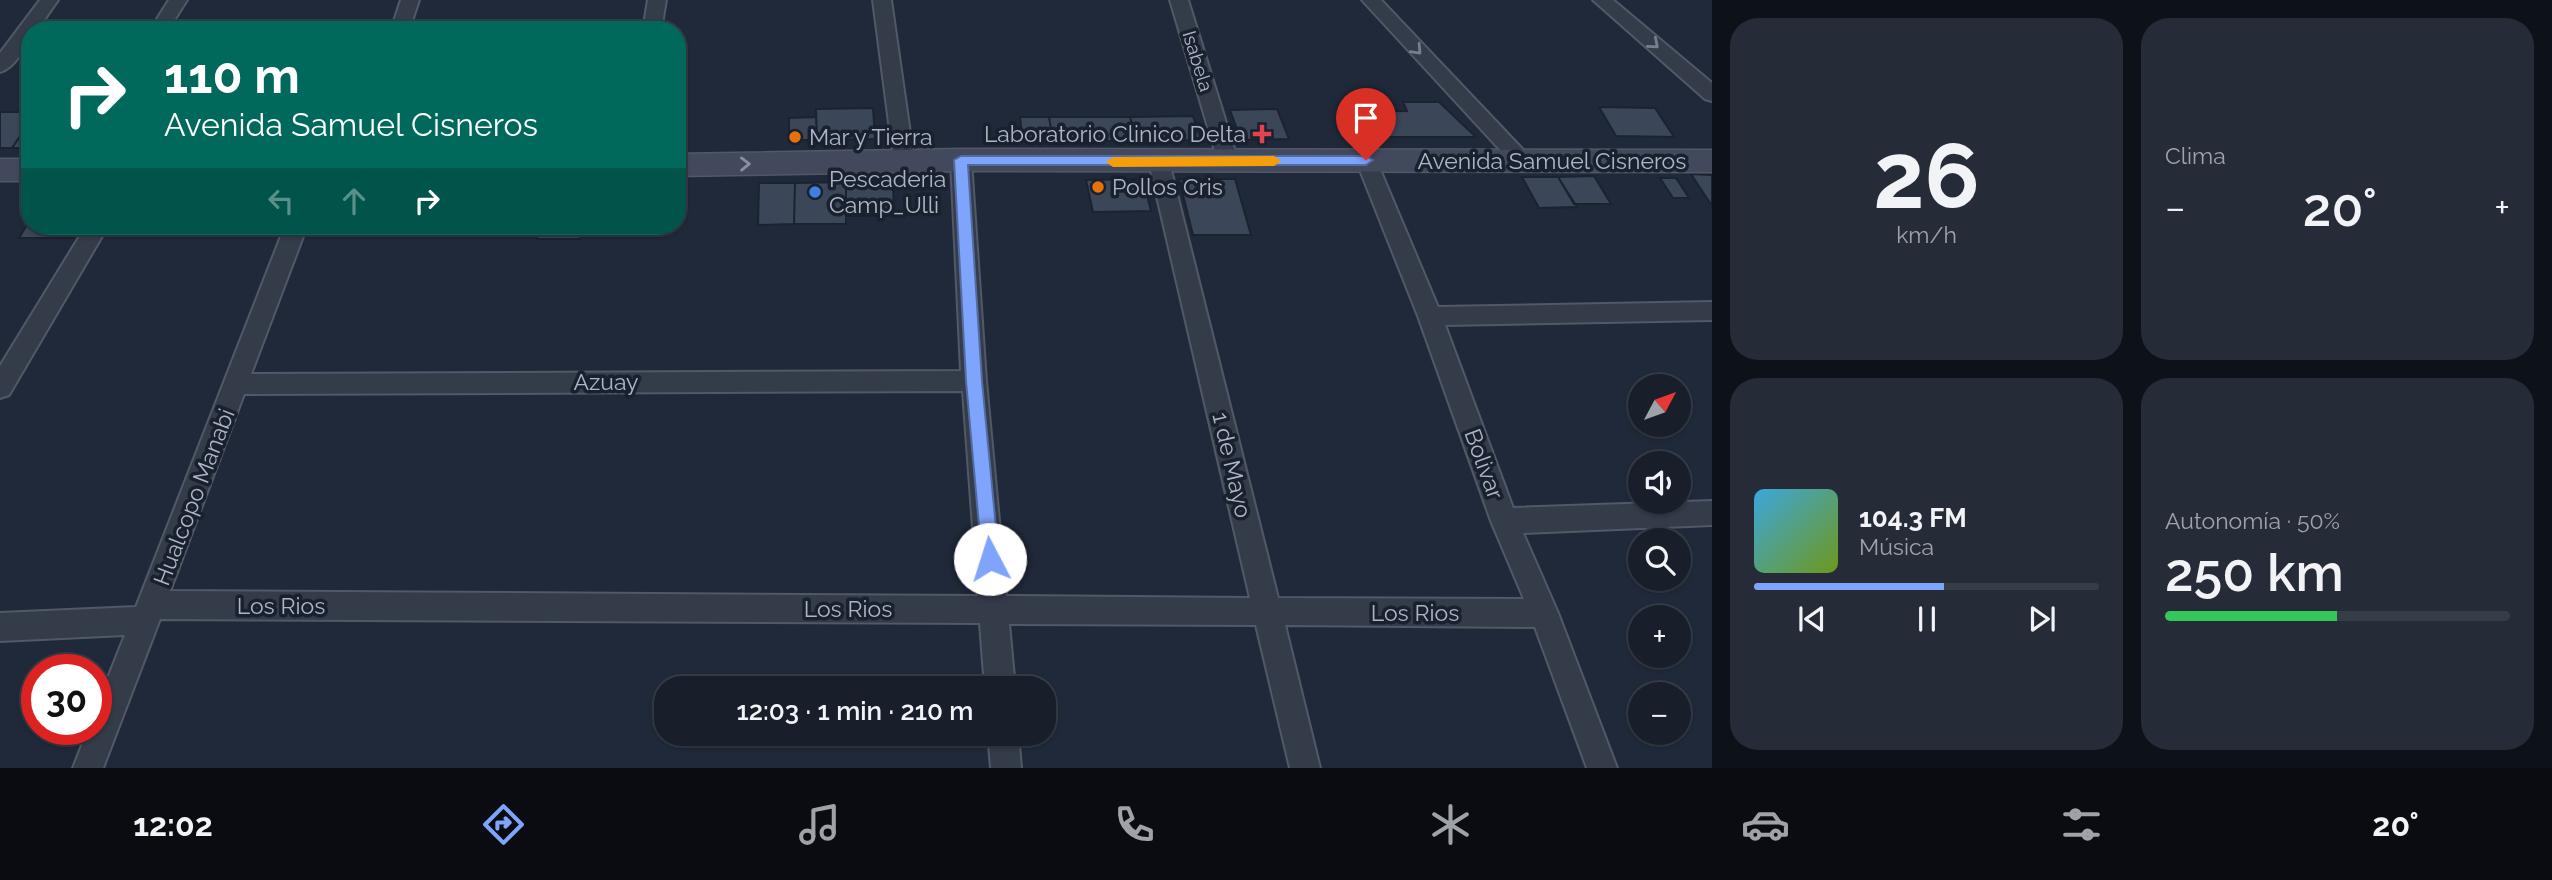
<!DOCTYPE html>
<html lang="es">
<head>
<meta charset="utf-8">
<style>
  body { margin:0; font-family:Raleway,sans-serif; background:#252c37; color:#f1f3f6; height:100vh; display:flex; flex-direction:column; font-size:26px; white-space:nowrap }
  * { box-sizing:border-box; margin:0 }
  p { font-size:23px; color:#9fa2a9 }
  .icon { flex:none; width:38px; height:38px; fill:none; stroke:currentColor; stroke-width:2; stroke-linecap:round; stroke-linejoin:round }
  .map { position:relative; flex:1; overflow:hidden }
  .sheet { display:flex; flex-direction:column; gap:18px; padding:18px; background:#0d1118; width:840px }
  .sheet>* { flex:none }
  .top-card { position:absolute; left:21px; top:21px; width:665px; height:214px; border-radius:28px; box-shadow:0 2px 5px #0004,0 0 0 2px #363d47; background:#00695c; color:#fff; overflow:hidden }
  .needle { width:46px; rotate:49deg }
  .buttons { position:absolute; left:1628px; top:374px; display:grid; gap:14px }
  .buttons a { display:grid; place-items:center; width:63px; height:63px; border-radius:50%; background:#181f2b; box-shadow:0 2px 5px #0004,0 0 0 2px #363d47; font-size:35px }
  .speed { position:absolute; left:21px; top:654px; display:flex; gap:14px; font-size:35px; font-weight:700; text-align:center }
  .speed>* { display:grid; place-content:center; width:91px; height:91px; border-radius:50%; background:#181f2b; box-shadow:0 2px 5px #0004,0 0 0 2px #363d47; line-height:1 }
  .speed .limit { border:10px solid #d22; background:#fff; color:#111 }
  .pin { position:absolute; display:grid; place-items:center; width:60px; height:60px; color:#fff; margin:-72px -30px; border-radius:50% 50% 50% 0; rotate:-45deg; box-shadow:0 0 7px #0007 }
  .pin .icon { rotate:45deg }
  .me { position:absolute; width:77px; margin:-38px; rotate:355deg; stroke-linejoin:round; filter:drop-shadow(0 0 5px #0008) }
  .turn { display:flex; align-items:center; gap:24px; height:147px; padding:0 28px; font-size:32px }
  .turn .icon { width:91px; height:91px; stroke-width:2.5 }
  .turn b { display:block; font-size:49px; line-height:60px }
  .lanes { display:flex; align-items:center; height:66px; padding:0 28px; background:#0003; justify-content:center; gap:35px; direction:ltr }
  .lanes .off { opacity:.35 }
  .big { font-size:52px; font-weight:600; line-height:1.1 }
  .sheet .card { flex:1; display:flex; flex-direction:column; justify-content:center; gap:10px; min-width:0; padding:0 24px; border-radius:28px; background:#252c37 }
  .sheet .dial { align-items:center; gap:0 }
  .dial b { font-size:91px; line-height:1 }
  .song { display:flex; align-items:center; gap:21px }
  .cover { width:84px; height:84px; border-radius:10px; background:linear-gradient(135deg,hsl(200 70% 55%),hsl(80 70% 35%)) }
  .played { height:7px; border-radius:4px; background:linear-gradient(90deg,#7fa4fb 55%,#363d47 55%) }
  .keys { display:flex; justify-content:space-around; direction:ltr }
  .heat { display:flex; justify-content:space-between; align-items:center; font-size:38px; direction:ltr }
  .charge { height:10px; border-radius:5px; background:linear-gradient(90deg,#34c759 50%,#363d47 0) }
  .sheet .tiles { flex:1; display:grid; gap:18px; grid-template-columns:repeat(2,1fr) }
  .trip { position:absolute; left:654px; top:676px; width:402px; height:70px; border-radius:28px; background:#181f2b; box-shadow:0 2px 5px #0004,0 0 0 2px #363d47; font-weight:600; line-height:70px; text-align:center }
  .menu { display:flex; height:112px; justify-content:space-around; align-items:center; background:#0a0c11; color:#9fa2a9 }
  .menu .icon { width:49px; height:49px }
  .menu .current { color:#7fa4fb }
  .menu b { font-size:32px; color:#f1f3f6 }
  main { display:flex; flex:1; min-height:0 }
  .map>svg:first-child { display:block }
</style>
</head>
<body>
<main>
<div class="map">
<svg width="1712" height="768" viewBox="0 0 1712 768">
  <rect width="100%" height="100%" fill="#202939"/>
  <path fill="#3c4659" stroke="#1b2230" stroke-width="2" d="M1403 102H1439L1476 137H1355L1343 112 1407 111Z
    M1599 107 1655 108 1674 137 1616 136Z
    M873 108 875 139 817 140 816 109Z
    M1277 109 1289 139 1241 140 1230 110Z
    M0 112H30V122L12 148H0Z
    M1193 116 1201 140 1137 141 1130 117Z
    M816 117 817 140H789V118Z
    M1020 117H1049L1053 141H1023Z
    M1049 117H1130L1137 141H1053Z
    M28 124 30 148H12Z
    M1691 174 1712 175V206Z
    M1594 176 1611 204H1574L1558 177Z
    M1522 177H1558L1577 207 1539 208Z
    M1660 178H1676L1689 198H1673Z
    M1143 179 1151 211 1093 212 1086 180Z
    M1179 179H1235L1251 235H1193Z
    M846 182V224H794L795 183Z
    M846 182 893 183 894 216H846Z
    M759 183H795L794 224 758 225Z
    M30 220V226H84L77 238H19Z
    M540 226H583L580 239H537Z"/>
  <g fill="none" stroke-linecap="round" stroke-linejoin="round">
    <defs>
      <path id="street" d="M40 0H58L37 30H30C30 43 14 69 0 72V53Z
        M169 0H187L168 30H150Z
        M401 0H419L409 30H391Z
        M648 0H666L661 30H643Z
        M873 0H891L914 161 911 166 904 168 897 166 894 161Z
        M1170 0H1188L1238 161 1235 166 1228 168 1221 166 1218 161Z
        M1362 0H1381L1528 155 1531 160 1528 165 1521 167 1514 165Z
        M1593 0H1613L1712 83V101L1705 99Z
        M961 153 968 155 971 160 986 381 1006 596 1250 598 1149 162 1152 157 1159 155 1166 157 1169 162 1278 598 1524 599 1491 521 1418 316 1356 160 1359 155 1366 153 1373 155 1376 160 1438 307 1712 302V320L1445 325 1513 508 1712 501V525L1523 533 1558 613 1617 768H1587L1535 627 1285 625 1320 768H1290L1256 625 1009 624 1015 688H985L980 623 160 619 103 768H73L88 730H96V708L125 635 0 641V613L136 607 285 226H307L251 374 961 371 951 160 954 155ZM963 391 978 596 170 591 244 394Z
        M86 226H108L9 395 0 398V366Z
        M988 733H1018L1021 768H991Z"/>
      <path id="secondary" d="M961 149 1712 150V172L961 171 677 176V154Z
        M0 159H30V181H0Z"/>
    </defs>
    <use href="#street" stroke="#515867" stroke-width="4"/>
    <use href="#secondary" stroke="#515867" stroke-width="3"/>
    <use href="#street" fill="#343b49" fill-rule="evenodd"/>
    <use href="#secondary" fill="#42495d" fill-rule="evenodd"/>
  </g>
  <defs><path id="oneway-chevron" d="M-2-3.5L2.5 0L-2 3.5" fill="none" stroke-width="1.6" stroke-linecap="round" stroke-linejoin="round" transform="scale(1.75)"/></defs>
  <g stroke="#777e8e">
    <use href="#oneway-chevron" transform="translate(1654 44) rotate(41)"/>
    <use href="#oneway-chevron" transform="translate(1417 50) rotate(47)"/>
  </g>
  <use stroke="#888fa1" href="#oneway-chevron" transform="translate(745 164) rotate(-1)"/>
  <path fill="#7fa4fb" stroke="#536ba3" stroke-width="2" d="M961 156H1366L1373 160 1366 165H968L982 381 999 559 997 565 990 567 984 565 982 559 966 381 954 160Z"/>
  <path fill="#f59e0b" d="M1274 156 1281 161 1274 166 1113 167 1106 162 1113 157Z"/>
  <path fill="#e0444e" stroke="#19202e" stroke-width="2.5" d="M1258.5 123.5h7v7h7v7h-7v7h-7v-7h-7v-7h7z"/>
  <g fill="#e8710a" stroke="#19202e" stroke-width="2.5">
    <circle cx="795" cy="137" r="7"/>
    <circle cx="1098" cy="187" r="7"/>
  </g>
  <circle fill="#3f7fe0" stroke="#19202e" stroke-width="2.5" cx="815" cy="192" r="7"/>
  <g text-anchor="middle" stroke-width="7" stroke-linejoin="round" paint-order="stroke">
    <g font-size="19" fill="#aeb5c6" stroke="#19202e">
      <text transform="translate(1198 61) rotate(73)" y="7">Isabela</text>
    </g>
    <g font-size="23" fill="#aeb5c6" stroke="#19202e" text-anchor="start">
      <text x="1246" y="142" text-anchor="end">Laboratorio Clinico Delta</text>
      <text x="809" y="145">Mar y Tierra</text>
      <text x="829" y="187">Pescaderia<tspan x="829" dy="26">Camp_Ulli</tspan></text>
      <text x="1112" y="195">Pollos Cris</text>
    </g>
    <g font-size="23" fill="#aeb5c6" stroke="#19202e">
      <text x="1552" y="169">Avenida Samuel Cisneros</text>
      <text x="606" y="390">Azuay</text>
      <text transform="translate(1484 464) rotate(70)" y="8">Bolivar</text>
      <text transform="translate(1232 465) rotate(77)" y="8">1 de Mayo</text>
      <text transform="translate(194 497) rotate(-69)" y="8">Hualcopo Manabi</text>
      <text x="281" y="614">Los Rios</text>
      <text x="848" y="617">Los Rios</text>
      <text x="1415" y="621">Los Rios</text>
    </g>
  </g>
</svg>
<div class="buttons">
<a><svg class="needle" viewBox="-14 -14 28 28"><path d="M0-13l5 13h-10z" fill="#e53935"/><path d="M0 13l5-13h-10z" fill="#9fa2a9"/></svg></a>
<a><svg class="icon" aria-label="sound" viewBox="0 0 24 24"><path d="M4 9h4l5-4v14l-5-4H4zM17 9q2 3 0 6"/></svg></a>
<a><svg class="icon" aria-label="search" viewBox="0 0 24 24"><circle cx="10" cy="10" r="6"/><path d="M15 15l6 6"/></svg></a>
<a>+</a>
<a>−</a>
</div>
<div class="speed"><div class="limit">30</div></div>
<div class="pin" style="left:1366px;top:160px;background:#d93025"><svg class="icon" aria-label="arrive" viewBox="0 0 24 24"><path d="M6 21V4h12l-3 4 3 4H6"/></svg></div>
<svg class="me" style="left:990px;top:559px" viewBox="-20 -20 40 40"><circle r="19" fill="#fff"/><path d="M0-13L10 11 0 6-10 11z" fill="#7fa4fb"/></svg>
<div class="trip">12:03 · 1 min · 210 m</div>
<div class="top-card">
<div class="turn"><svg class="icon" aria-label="right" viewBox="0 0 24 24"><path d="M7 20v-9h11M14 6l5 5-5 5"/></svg><div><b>110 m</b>Avenida Samuel Cisneros</div></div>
<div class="lanes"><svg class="icon off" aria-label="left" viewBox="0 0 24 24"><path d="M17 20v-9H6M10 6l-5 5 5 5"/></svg><svg class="icon off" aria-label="ahead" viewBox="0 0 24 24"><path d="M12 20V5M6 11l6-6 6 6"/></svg><svg class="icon" aria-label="right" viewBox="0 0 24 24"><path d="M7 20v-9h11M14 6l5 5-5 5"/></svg></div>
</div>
</div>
<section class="sheet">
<div class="tiles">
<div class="card dial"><b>26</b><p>km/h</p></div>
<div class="card"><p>Clima</p>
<div class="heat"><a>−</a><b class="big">20°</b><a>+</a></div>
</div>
<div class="card">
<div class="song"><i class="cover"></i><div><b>104.3 FM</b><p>Música</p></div></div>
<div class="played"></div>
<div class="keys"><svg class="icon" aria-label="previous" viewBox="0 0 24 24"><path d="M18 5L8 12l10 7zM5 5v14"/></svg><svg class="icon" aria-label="pause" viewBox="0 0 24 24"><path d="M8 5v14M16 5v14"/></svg><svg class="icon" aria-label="next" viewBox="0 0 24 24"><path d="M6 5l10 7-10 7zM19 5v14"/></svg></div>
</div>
<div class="card"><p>Autonomía · 50%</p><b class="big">250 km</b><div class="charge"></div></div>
</div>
</section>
</main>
<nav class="menu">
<b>12:02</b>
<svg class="icon current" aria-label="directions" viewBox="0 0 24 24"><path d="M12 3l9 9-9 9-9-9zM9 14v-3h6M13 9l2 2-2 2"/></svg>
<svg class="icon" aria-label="music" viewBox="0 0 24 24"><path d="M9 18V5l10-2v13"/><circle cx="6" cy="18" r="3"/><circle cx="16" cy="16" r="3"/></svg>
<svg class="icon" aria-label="phone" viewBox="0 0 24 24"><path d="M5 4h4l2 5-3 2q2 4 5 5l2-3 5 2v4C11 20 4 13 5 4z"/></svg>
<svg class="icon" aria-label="climate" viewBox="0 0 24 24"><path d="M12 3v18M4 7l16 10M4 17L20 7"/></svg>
<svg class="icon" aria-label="car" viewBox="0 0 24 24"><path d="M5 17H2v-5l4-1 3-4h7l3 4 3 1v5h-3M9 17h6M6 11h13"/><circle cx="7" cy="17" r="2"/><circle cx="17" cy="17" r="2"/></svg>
<svg class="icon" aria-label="filters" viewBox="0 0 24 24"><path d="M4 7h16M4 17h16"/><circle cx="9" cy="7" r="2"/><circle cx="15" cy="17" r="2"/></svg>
<b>20°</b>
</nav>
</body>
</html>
